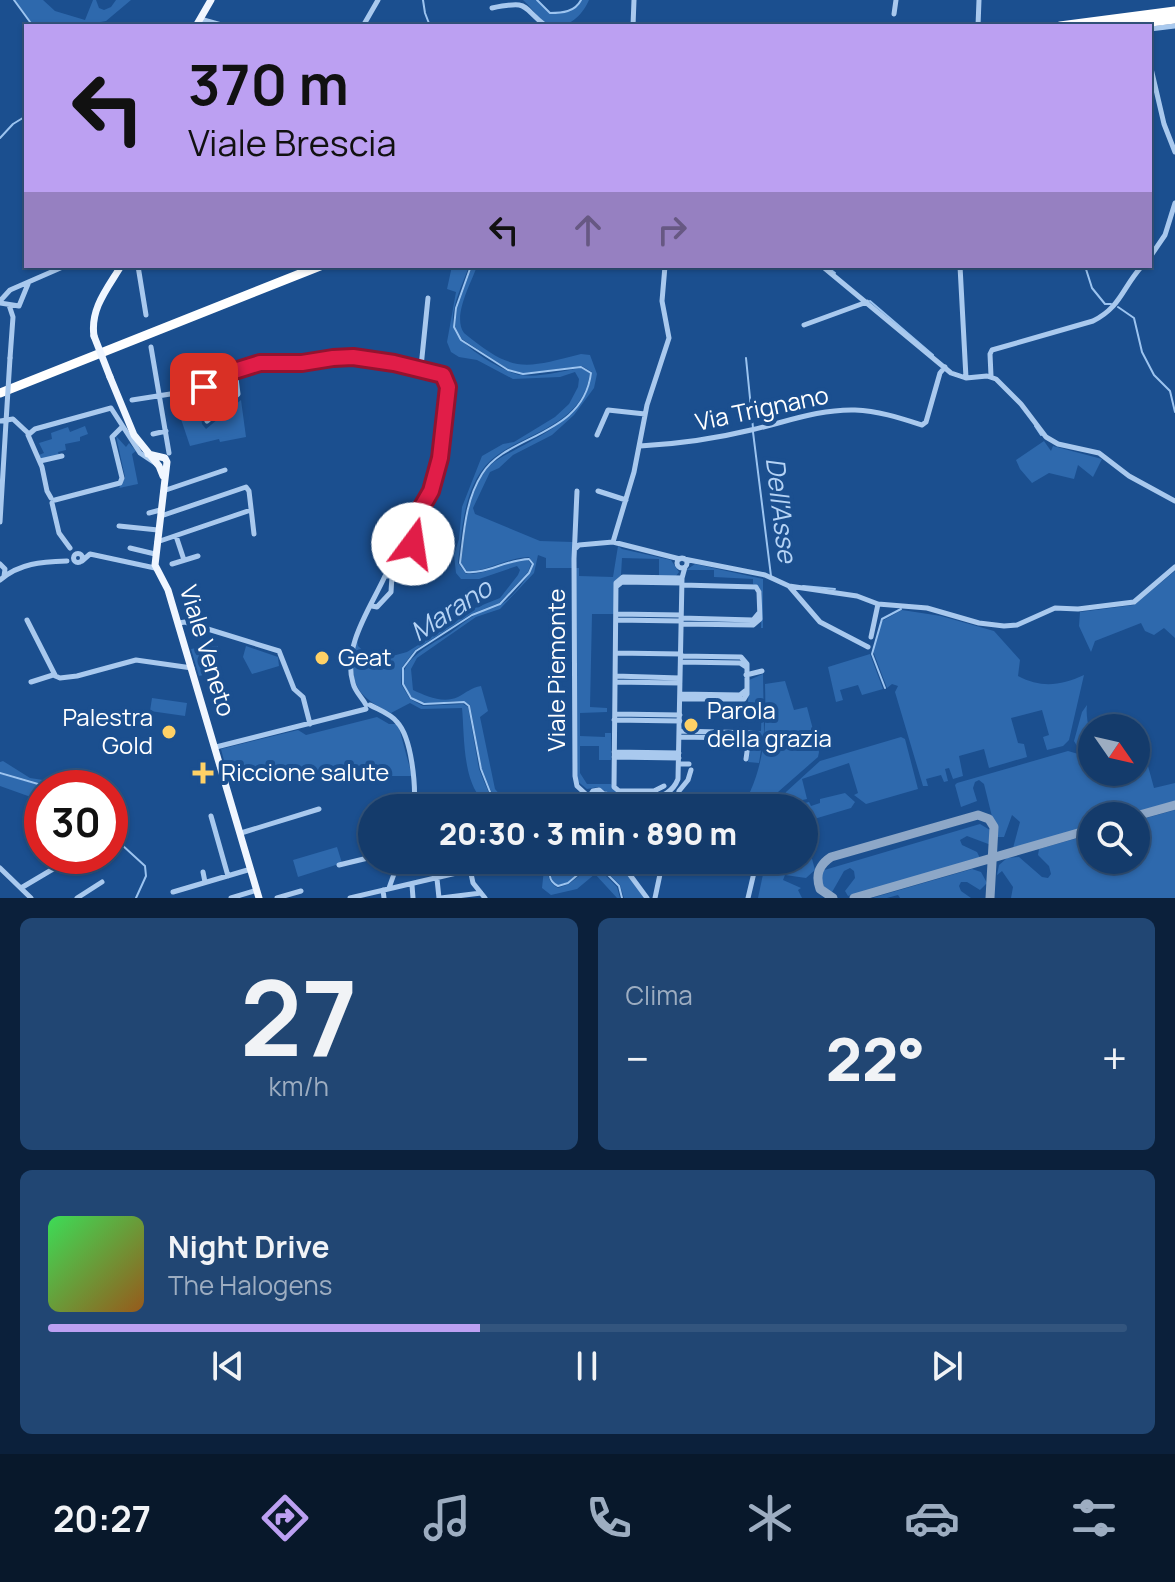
<!DOCTYPE html>
<html lang="it">
<head>
<meta charset="utf-8">
<style>
  body { margin:0; font-family:Manrope,sans-serif; background:#214673; color:#f1f3f6; height:100vh; display:flex; flex-direction:column; font-size:30px; white-space:nowrap }
  * { box-sizing:border-box; margin:0 }
  p { font-size:26px; color:#9dadc1 }
  .icon { flex:none; width:44px; height:44px; fill:none; stroke:currentColor; stroke-width:2; stroke-linecap:round; stroke-linejoin:round }
  .map { position:relative; height:898px; overflow:hidden }
  .sheet { display:flex; flex-direction:column; gap:20px; padding:20px; background:#0b203b; flex:1 }
  .sheet>* { flex:none }
  .banner { position:absolute; left:24px; top:24px; width:1128px; height:244px; border-radius:0px; box-shadow:0 2px 6px #0004,0 0 0 2px #33557e; background:#bca0f2; color:#111; overflow:hidden }
  .needle { width:52px; rotate:124deg }
  .tools { position:absolute; left:1078px; top:714px; display:grid; gap:16px }
  .tools a { display:grid; place-items:center; width:72px; height:72px; border-radius:50%; background:#143b6b; box-shadow:0 2px 6px #0004,0 0 0 2px #33557e; font-size:40px }
  .speed { position:absolute; left:24px; top:770px; display:flex; gap:16px; font-size:40px; font-weight:700; text-align:center }
  .speed>* { display:grid; place-content:center; width:104px; height:104px; border-radius:50%; background:#143b6b; box-shadow:0 2px 6px #0004,0 0 0 2px #33557e; line-height:1 }
  .speed .limit { border:12px solid #d22; background:#fff; color:#111 }
  .pin { position:absolute; display:grid; place-items:center; width:68px; height:68px; color:#fff; margin:-34px; border-radius:16px; box-shadow:0 4px 12px #0006 }
  .me { position:absolute; width:88px; margin:-44px; rotate:14deg; stroke-linejoin:round; filter:drop-shadow(0 0 6px #0008) }
  .turn { display:flex; align-items:center; gap:28px; height:168px; padding:0 32px; font-size:36px }
  .turn .icon { width:104px; height:104px; stroke-width:2.5 }
  .turn b { display:block; font-size:56px; line-height:68px }
  .lanes { display:flex; align-items:center; height:76px; padding:0 32px; background:#0003; justify-content:center; gap:40px; direction:ltr }
  .lanes .off { opacity:.35 }
  .big { font-size:60px; font-weight:800; line-height:1.1 }
  .sheet .card { flex:1; display:flex; flex-direction:column; justify-content:center; gap:12px; min-width:0; padding:0 28px; border-radius:12px; background:#214673 }
  .sheet .dial { align-items:center; gap:0 }
  .dial b { font-size:104px; line-height:1 }
  .song { display:flex; align-items:center; gap:24px }
  .cover { width:96px; height:96px; border-radius:12px; background:linear-gradient(135deg,hsl(130 70% 55%),hsl(30 70% 35%)) }
  .played { height:8px; border-radius:4px; background:linear-gradient(90deg,#bca0f2 40%,#33557e 40%) }
  .keys { display:flex; justify-content:space-around; direction:ltr }
  .heat { display:flex; justify-content:space-between; align-items:center; font-size:44px; direction:ltr }
  .sheet .tiles { flex:1; display:grid; gap:20px; grid-template-columns:1fr 1fr }
  .card:last-child { grid-column:span 2 }
  .trip { position:absolute; left:358px; top:794px; width:460px; height:80px; border-radius:40px; background:#143b6b; box-shadow:0 2px 6px #0004,0 0 0 2px #33557e; font-weight:800; line-height:80px; text-align:center }
  .tab-bar { display:flex; height:128px; justify-content:space-around; align-items:center; background:#08182b; color:#9dadc1 }
  .tab-bar .icon { width:56px; height:56px }
  .tab-bar .selected { color:#bca0f2 }
  .tab-bar b { font-size:36px; color:#f1f3f6 }
  .map>svg:first-child { display:block }
</style>
</head>
<body>
<div class="map">
<svg width="1175" height="898" viewBox="0 0 1175 898">
  <rect width="100%" height="100%" fill="#1b4f8f"/>
  <path fill="#2e69ad" d="M15 0H43L55 11 85 20 93 0H96L99 8 104 10 111 7 116 0H131L106 21 79 26H34Z
    M523 0H536L550 14C563 13 575 12 581 0H589C581 19 561 35 542 20 535 14 530 6 523 0Z
    M452 266H469C463 284 451 306 453 325 454 343 503 372 520 375 538 378 562 371 581 368L590 373C582 433 511 432 483 469 463 495 462 532 458 563L466 574C487 575 505 561 528 560L531 564 528 572 499 603 471 614 415 650 402 667 401 684 410 699 423 706 463 704 468 707 479 769 493 803C506 808 522 800 534 808 523 808 508 811 497 808 461 799 465 738 462 708L421 709 410 703 391 713C353 695 348 680 357 639L358 646 374 661 407 652 457 621 465 612 500 598 518 575 520 570 517 566 479 579H461L456 573 454 555 459 539 462 507 482 456 503 444 514 442 555 417 569 404 578 387 579 379 575 372 560 377 513 379 477 360 459 357 451 352 447 342 456 292 447 289Z
    M472 266H477C471 284 452 316 464 333 513 373 523 369 581 354L590 355 597 374 594 388 574 415 552 435 513 455 499 468 490 472 473 508 475 514 540 541 573 542 572 568H546V558L538 555 534 573 500 609 476 617 417 658 411 669 413 690C426 696 443 704 458 697 467 692 471 688 481 686L488 711 480 717 495 789 502 797 532 798 547 808H540L529 802 495 801 482 769 470 705C453 694 426 712 411 696 384 666 431 645 450 633 460 626 469 617 481 612 486 609 493 609 498 606 512 599 529 577 534 564L529 557C505 558 487 572 467 571L461 563C465 533 466 500 484 473 491 462 502 457 513 451 546 433 587 414 592 372L582 366 523 373 508 369 462 339 455 327 457 308Z
    M241 400 246 437 220 442 219 439 190 446 181 419 201 416 202 424 206 429Z
    M85 426 88 434 80 437V441L65 444 66 450 58 452 59 455 41 459 39 455 44 453 39 443 52 439 51 433 68 427 70 432Z
    M116 436 126 447 129 443 136 451 132 454 138 484 119 488 125 477Z
    M1044 441 1051 451 1053 446 1102 459 1093 477 1078 465 1074 479 1049 473 1032 483 1020 469 1016 460Z
    M618 546 622 549 671 560 679 572 676 576H659V559L622 558 621 575 614 582V614H592L590 707 607 708V712L580 713V736L605 737V733H611V760H599V746H580V773L587 784H611L617 792 634 795 610 794 598 787 587 789 577 781 576 568H579V576L613 577Z
    M695 564 763 579V628H761L762 593 759 587 753 584V579L714 577V570H686Z
    M1175 571V638L1164 628 1154 635 1145 631 1141 623 1095 641 1091 652 1079 626 1080 612 1134 605Z
    M902 610 941 616 994 631 1020 660 1018 676C1041 688 1060 686 1084 675L1069 740 1063 746 1047 750 1043 737 1049 735 1042 710 1011 718 1018 743 1024 744 1027 757 989 768 984 749 959 756 963 776 953 779 949 768 945 769 948 781 944 782 941 775 926 779 928 786H923L895 692 898 686 892 684 887 688 873 651 882 621Z
    M206 646H218L217 656 208 659 212 673 199 676 191 649Z
    M246 646 278 657 279 666 252 674 243 657Z
    M870 654 883 689 862 695 858 685 840 690 843 700 836 702 828 667Z
    M763 674 764 732 759 763 748 762 750 751 757 747 761 740 759 735 752 731H761L762 703 748 702 749 680Z
    M785 681 794 710 807 707 819 752 818 757 778 792 776 803 750 792C766 756 766 723 765 684Z
    M152 698 187 703 185 716 150 711Z
    M1087 705C1085 720 1092 736 1092 751L1077 746 1074 741 1082 712Z
    M377 717 389 724H398L412 776H228L221 749 298 730 306 735Z
    M901 737 905 739 918 789 866 804 854 795 858 793 849 763 802 779 807 799 780 805 786 792 820 761Z
    M1068 751 1092 758V772L1128 773 1148 766 1154 788 1175 783V801L1123 816H1092V825L1013 848 1020 822 1012 815 1004 837H997L984 784 979 780 975 782 973 788 977 801 961 807 955 785 957 783Z
    M3 761 30 778 63 783 74 788H57L0 772V762Z
    M0 774 50 788H42V801L0 786Z
    M845 793 855 802 851 808 804 822V808H784L809 802 811 806 820 803V799Z
    M1175 810V898H1011L1013 887 1002 871 997 875 999 865 1007 858 1019 857 1042 877 1048 878 1051 874 1049 866 1038 855 1039 849 1092 834V860H1136V835L1142 832 1139 820Z
    M980 824 990 830 991 845 967 836 960 840 962 845 977 852 980 858 848 896 845 891 855 878 854 871 850 868 844 871 831 894C821 888 821 882 821 871Z
    M811 825 814 829 808 831 806 836 815 870 806 878 785 875 783 880 801 888 798 890 802 898H758L766 860H804V827Z
    M337 847 342 863 298 877 293 860Z
    M545 860H552C548 872 545 881 558 888L569 884 594 864 617 887 620 898H617L595 874 577 889 551 895 542 888Z
    M555 860H560L562 876 574 869 579 860H594L568 882 558 885C547 879 552 870 555 860Z
    M595 860H617L644 898H624L620 885Z
    M972 869 981 872 987 883 980 890 967 882H961L959 886 961 891 971 898H900L898 895 887 898H872Z"/>
  <g fill="none" stroke-linecap="round" stroke-linejoin="round">
    <path stroke="#9cc4f0" stroke-width="2" d="M14 0 33 26
      M423 0 425 13 430 26
      M537 0 550 13C562 13 575 12 581 0
      M0 138 13 124 26 116
      M471 266 456 308 454 327 461 340 508 370 523 374 581 367 591 373C583 437 506 434 482 474 465 501 464 533 460 563L466 572C487 574 505 560 529 559L533 564 529 573 500 604 472 615 416 651 403 668V684L411 698 424 704 464 702 469 706 481 769 494 802C508 808 523 799 537 808
      M826 266 835 273
      M1085 266 1092 288 1105 304H1111
      M870 301 933 355
      M1118 307 1134 318 1142 352 1154 375 1170 391 1175 412
      M746 358 753 428
      M1035 426 1041 435
      M753 432 771 576
      M803 586 835 589
      M885 688 872 654 882 619 901 609
      M0 773 52 788
      M110 834 145 866 146 876 136 898
      M553 860C550 871 546 880 558 886L568 883 594 861 619 886 622 898"/>
    <path stroke="#8da7c7" stroke-width="9" d="M1136 816 1175 805
      M833 898 820 889C815 875 819 865 831 857L978 815 989 819 994 827 990 898
      M854 898 1092 829"/>
    <path stroke="#a9c9ee" stroke-width="5" d="M492 8C532 0 520 7 546 26
      M894 14 896 0
      M200 19 225 26
      M363 26 378 0
      M601 26H625
      M633 26 634 0
      M978 26 979 0
      M1150 29 1175 26
      M1150 64 1164 124 1175 152
      M1150 257 1165 235 1175 203
      M138 266 146 315
      M822 266 951 373 966 378 987 376 996 379 1021 404 1046 437 1058 444 1099 453 1129 476 1175 501
      M960 266 966 378
      M0 301 10 290 65 266
      M0 303 19 306 28 284
      M9 305 13 317 10 358
      M804 325 867 302
      M151 347 169 453
      M421 367 428 298
      M991 376 990 354 992 350 1093 321C1121 307 1122 288 1142 266
      M132 400 196 390 228 373 260 363H302L333 358 353 357 421 367 438 373 446 378 448 387C446 421 443 454 432 486 429 496 421 504 419 514 413 540 411 555 392 576H385C371 607 342 647 353 683 355 692 362 697 366 705
      M0 421 13 419 28 433
      M207 421 238 394 235 370
      M153 434 166 431
      M597 435 608 410 645 414
      M640 446C678 444 714 439 751 430 786 422 819 409 855 410 879 411 900 418 922 425L926 422 940 373 945 367
      M40 461 62 456
      M163 491 225 470
      M577 491 574 559 575 776 577 786 589 797
      M598 491 626 500
      M51 498 47 491 42 467 28 435 35 429 111 408 140 453 155 463
      M55 500 120 483 122 478 112 437 122 427
      M52 503 59 533 70 548
      M149 513 160 510
      M161 516 246 487 249 491 254 534
      M0 522 6 422
      M119 526 158 530
      M176 536 184 560
      M157 542 251 510
      M613 542 634 472 647 405 669 338 662 301 665 266
      M130 548 155 554
      M576 548 579 545 613 542 680 559
      M73.5 558a4.5 4.5 0 1 1 9 0a4.5 4.5 0 1 1-9 0Z
      M677 563a5 5 0 1 1 10 0a5 5 0 1 1-10 0Z
      M684 559 765 575 789 586 820 622 868 647
      M82 561 90 554 155 568
      M0 564 5 569 4 576
      M172 564 198 556
      M0 580C20 563 41 562 67 561
      M617 586 622 582 682 583
      M789 586 857 596 878 604 927 608 979 623 1004 626 1017 625 1055 608 1078 609 1134 602 1175 567
      M372 606 377 607 391 592 392 576
      M616 614 681 615
      M681 618 753 620 758 614
      M27 620 55 675
      M616 620 681 621
      M179 623 185 622 279 651 294 689 303 697 310 724
      M681 624 753 625 760 619 759 592 756 587 682 585
      M871 637 878 604
      M616 653 681 654
      M681 662 740 663 746 667
      M746 675 762 671
      M615 676 680 678
      M31 682 53 675 60 678 77 676 136 660 192 668
      M615 682 680 683
      M680 694 740 695 745 691
      M680 699H744L747 694V664L741 657 681 656
      M370 705C379 710 391 714 397 722 412 738 416 786 414 808
      M615 714 680 715
      M614 720 680 721
      M680 737 740 738 752 747 758 744 759 740 754 733 680 731
      M216 747 366 709
      M614 752 679 753
      M614 757 679 758
      M746 759 748 745
      M679 764H689
      M664 786 654 791H619L614 787 616 583 623 577 682 578
      M606 794C629 803 668 805 678 779L682 578 685 567
      M557 808 567 805 592 806
      M594 808 590 804 589 797 593 791 599 790 607 797V803L601 808
      M675 808 679 791 688 780 691 770
      M211 816 228 876
      M241 833 319 809
      M619 860 647 898
      M339 865 372 857
      M0 868 31 898
      M470 869 473 883 485 898
      M203 872 205 882
      M437 879 439 898
      M412 885 413 898
      M21 888 75 856
      M389 888 399 860
      M383 890 384 898
      M173 892 251 869
      M77 898 102 882
      M231 898 257 890
      M277 898 301 891
      M350 898 465 871 480 860
      M441 898 481 893
      M655 898 663 860
      M748 898 757 860"/>
    <path stroke="#f0f6ff" stroke-width="7" d="M196 26 211 0
      M94 336C90 309 107 289 121 266
      M110 377 134 435 159 466 163 476
      M148 454 165 458 167 462 155 565 168 590 259 898"/>
    <path stroke="#fff" stroke-width="9" d="M1060 26 1175 11
      M1119 26 1175 19
      M0 393 320 266"/>
    <path stroke="#a9c9ee" stroke-width="5" d="M6 422 10 358"/>
    <path stroke="#f0f6ff" stroke-width="7" d="M94 336 110 377"/>
  </g>
  <g fill="none" stroke-linecap="round" stroke-linejoin="round">
    <defs>
      <path id="route" d="M204 387 228 373 260 363H302L333 358 353 357 394 363 443 375 448 387 440 458 431 491 420 510 413 544"/>
    </defs>
    <use href="#route" stroke="#92132f" stroke-width="20"/>
    <use href="#route" stroke="#e11d48" stroke-width="14"/>
  </g>
  <g fill="#ffd166" stroke="#1b4f8f" stroke-width="3">
    <circle cx="322" cy="658" r="8"/>
    <circle cx="691" cy="725" r="8"/>
    <circle cx="169" cy="732" r="8"/>
    <path d="M199 761h8v8h8v8h-8v8h-8v-8h-8v-8h8z"/>
  </g>
  <g text-anchor="middle" stroke-width="8" stroke-linejoin="round" paint-order="stroke">
    <g font-size="24" fill="#fff" stroke="#1b4f8f">
      <text transform="translate(762 409) rotate(-12)" y="8">Via Trignano</text>
      <text transform="translate(207 651) rotate(73)" y="8">Viale Veneto</text>
      <text transform="translate(557 670) rotate(-90)" y="8">Viale Piemonte</text>
    </g>
    <g font-size="24" fill="#fff" stroke="#1b4f8f" text-anchor="start">
      <text x="338" y="666">Geat</text>
      <text x="707" y="719">Parola<tspan x="707" dy="28">della grazia</tspan></text>
      <text x="153" y="726" text-anchor="end">Palestra<tspan x="153" dy="28">Gold</tspan></text>
      <text x="221" y="781">Riccione salute</text>
    </g>
    <g font-size="26" font-style="italic" fill="#b5d3f5" stroke="#1b4f8f">
      <text transform="translate(781 510) rotate(83)" y="9">Dell'Asse</text>
      <text transform="translate(451 610) rotate(-33)" y="9">Marano</text>
    </g>
  </g>
</svg>
<div class="tools">
<a><svg class="needle" viewBox="-14 -14 28 28"><path d="M0-13l5 13h-10z" fill="#e53935"/><path d="M0 13l5-13h-10z" fill="#9dadc1"/></svg></a>
<a><svg class="icon" aria-label="search" viewBox="0 0 24 24"><circle cx="10" cy="10" r="6"/><path d="M15 15l6 6"/></svg></a>
</div>
<div class="speed"><div class="limit">30</div></div>
<div class="pin" style="left:204px;top:387px;background:#d93025"><svg class="icon" aria-label="arrive" viewBox="0 0 24 24"><path d="M6 21V4h12l-3 4 3 4H6"/></svg></div>
<svg class="me" style="left:413px;top:544px" viewBox="-20 -20 40 40"><circle r="19" fill="#fff"/><path d="M0-13L10 11 0 6-10 11z" fill="#e11d48"/></svg>
<div class="trip">20:30 · 3 min · 890 m</div>
<div class="banner">
<div class="turn"><svg class="icon" aria-label="left" viewBox="0 0 24 24"><path d="M17 20v-9H6M10 6l-5 5 5 5"/></svg><div><b>370 m</b>Viale Brescia</div></div>
<div class="lanes"><svg class="icon" aria-label="left" viewBox="0 0 24 24"><path d="M17 20v-9H6M10 6l-5 5 5 5"/></svg><svg class="icon off" aria-label="ahead" viewBox="0 0 24 24"><path d="M12 20V5M6 11l6-6 6 6"/></svg><svg class="icon off" aria-label="right" viewBox="0 0 24 24"><path d="M7 20v-9h11M14 6l5 5-5 5"/></svg></div>
</div>
</div>
<section class="sheet">
<div class="tiles">
<div class="card dial"><b>27</b><p>km/h</p></div>
<div class="card"><p>Clima</p>
<div class="heat"><a>−</a><b class="big">22°</b><a>+</a></div>
</div>
<div class="card">
<div class="song"><i class="cover"></i><div><b>Night Drive</b><p>The Halogens</p></div></div>
<div class="played"></div>
<div class="keys"><svg class="icon" aria-label="previous" viewBox="0 0 24 24"><path d="M18 5L8 12l10 7zM5 5v14"/></svg><svg class="icon" aria-label="pause" viewBox="0 0 24 24"><path d="M8 5v14M16 5v14"/></svg><svg class="icon" aria-label="next" viewBox="0 0 24 24"><path d="M6 5l10 7-10 7zM19 5v14"/></svg></div>
</div>
</div>
</section>
<nav class="tab-bar">
<b>20:27</b>
<svg class="icon selected" aria-label="directions" viewBox="0 0 24 24"><path d="M12 3l9 9-9 9-9-9zM9 14v-3h6M13 9l2 2-2 2"/></svg>
<svg class="icon" aria-label="music" viewBox="0 0 24 24"><path d="M9 18V5l10-2v13"/><circle cx="6" cy="18" r="3"/><circle cx="16" cy="16" r="3"/></svg>
<svg class="icon" aria-label="phone" viewBox="0 0 24 24"><path d="M5 4h4l2 5-3 2q2 4 5 5l2-3 5 2v4C11 20 4 13 5 4z"/></svg>
<svg class="icon" aria-label="climate" viewBox="0 0 24 24"><path d="M12 3v18M4 7l16 10M4 17L20 7"/></svg>
<svg class="icon" aria-label="car" viewBox="0 0 24 24"><path d="M5 17H2v-5l4-1 3-4h7l3 4 3 1v5h-3M9 17h6M6 11h13"/><circle cx="7" cy="17" r="2"/><circle cx="17" cy="17" r="2"/></svg>
<svg class="icon" aria-label="filters" viewBox="0 0 24 24"><path d="M4 7h16M4 17h16"/><circle cx="9" cy="7" r="2"/><circle cx="15" cy="17" r="2"/></svg>
</nav>
</body>
</html>
